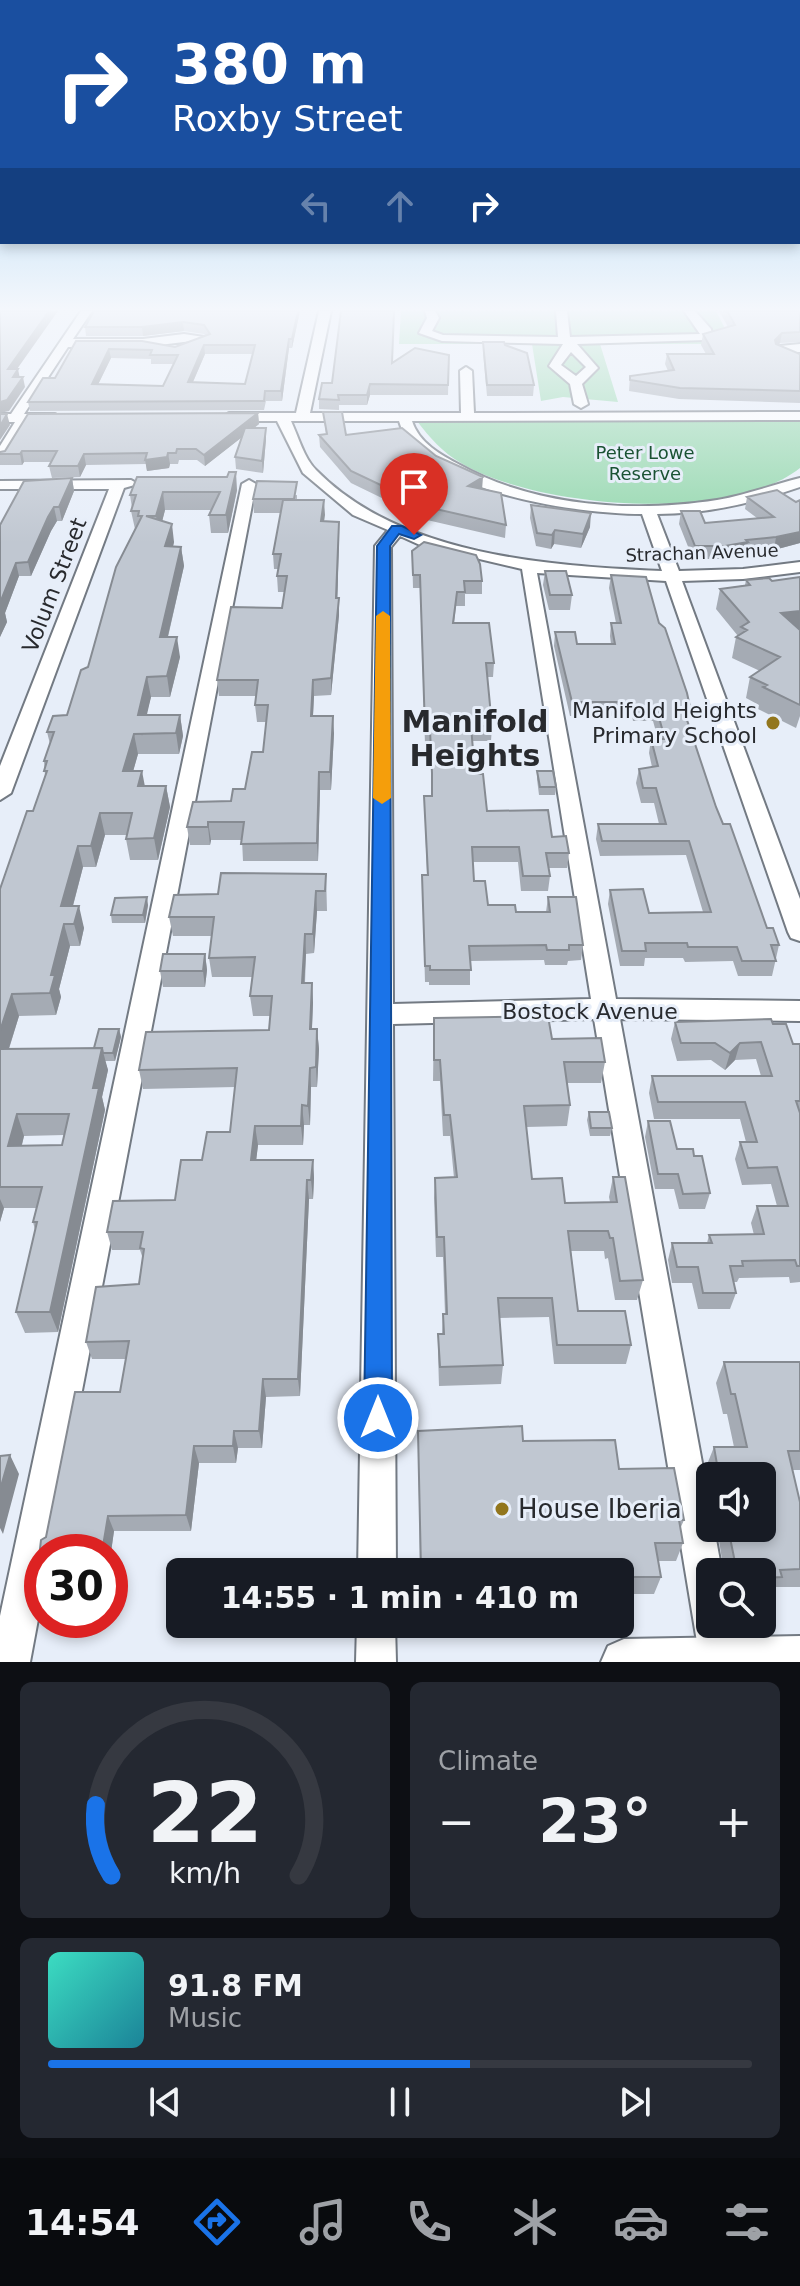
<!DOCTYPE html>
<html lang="en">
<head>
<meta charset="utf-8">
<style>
  body { margin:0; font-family:"DejaVu Sans",sans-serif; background:#242831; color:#f1f3f6; height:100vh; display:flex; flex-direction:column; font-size:30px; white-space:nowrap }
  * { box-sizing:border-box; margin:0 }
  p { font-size:26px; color:#9ea1a6 }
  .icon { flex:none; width:44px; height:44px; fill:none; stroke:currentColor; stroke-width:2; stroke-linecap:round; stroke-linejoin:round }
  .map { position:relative; height:1662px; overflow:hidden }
  .side { display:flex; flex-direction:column; gap:20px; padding:20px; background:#0d0f14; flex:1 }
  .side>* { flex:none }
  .hud { position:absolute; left:0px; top:0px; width:800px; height:244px; box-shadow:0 4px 12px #0003; background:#1a4fa0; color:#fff; overflow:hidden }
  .fabs { position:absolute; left:696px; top:1462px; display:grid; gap:16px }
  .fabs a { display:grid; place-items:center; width:80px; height:80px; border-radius:12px; background:#171b24; box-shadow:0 4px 12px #0003; font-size:40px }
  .speed { position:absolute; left:24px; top:1534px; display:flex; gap:16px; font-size:40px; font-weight:700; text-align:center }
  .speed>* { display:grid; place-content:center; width:104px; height:104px; border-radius:50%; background:#171b24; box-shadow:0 4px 12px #0003; line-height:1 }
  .speed .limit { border:12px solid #d22; background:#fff; color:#111 }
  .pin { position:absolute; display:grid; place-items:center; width:68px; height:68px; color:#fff; margin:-82px -34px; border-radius:50% 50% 50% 0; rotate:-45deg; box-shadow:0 0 8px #0007 }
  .pin .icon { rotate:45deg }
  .me { position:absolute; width:88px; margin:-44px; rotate:0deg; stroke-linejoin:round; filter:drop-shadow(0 0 6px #0008) }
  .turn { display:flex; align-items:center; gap:28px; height:168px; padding:0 40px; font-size:36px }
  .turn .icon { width:104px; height:104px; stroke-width:2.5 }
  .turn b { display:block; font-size:56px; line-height:68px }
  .lanes { display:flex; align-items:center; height:76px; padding:0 40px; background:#0003; justify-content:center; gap:40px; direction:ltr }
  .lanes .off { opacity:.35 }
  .big { font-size:60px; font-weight:700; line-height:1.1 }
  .side .tile { flex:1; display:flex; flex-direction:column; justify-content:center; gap:12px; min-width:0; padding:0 28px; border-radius:12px; background:#242831 }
  .side .dial { align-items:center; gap:0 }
  .dial svg { height:208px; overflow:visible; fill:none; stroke:#363941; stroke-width:7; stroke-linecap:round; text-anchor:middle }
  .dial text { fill:#f1f3f6; stroke:none }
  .song { display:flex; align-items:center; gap:24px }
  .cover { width:96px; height:96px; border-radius:12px; background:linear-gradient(135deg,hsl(170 70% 55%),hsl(190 70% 35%)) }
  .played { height:8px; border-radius:4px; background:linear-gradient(90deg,#1a73e8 60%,#363941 60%) }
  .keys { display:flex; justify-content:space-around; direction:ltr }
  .heat { display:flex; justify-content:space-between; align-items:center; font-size:44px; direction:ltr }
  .side .tiles { flex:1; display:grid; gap:20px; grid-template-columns:1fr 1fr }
  .tile:last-child { grid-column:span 2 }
  .trip { position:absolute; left:166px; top:1558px; width:468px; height:80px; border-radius:12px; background:#171b24; box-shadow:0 4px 12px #0003; font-weight:700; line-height:80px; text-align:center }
  .tab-bar { display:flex; height:128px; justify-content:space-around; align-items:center; background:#090b0e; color:#9ea1a6 }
  .tab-bar .icon { width:56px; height:56px }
  .tab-bar .current { color:#1a73e8 }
  .tab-bar b { font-size:36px; color:#f1f3f6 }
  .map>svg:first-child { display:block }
</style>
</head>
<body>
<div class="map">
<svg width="800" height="1662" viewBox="0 0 800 1662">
  <rect width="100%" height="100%" fill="#e7eef9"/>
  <path fill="#93d7ac" d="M401 311H716L733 344H600L618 402 563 397 541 401 532 344H399Z
    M800 420V468C730 524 535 508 461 463 442 452 430 438 417 421Z"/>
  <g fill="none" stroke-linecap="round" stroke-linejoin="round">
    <defs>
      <path id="minor" d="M81 311H92L73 339H143L184 334 204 337 208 342 181 353 175 349 192 341 143 347H68L24 414H55L62 418 55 422H28L5 461 0 462V446L15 422H0V414H11Z
        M319 311H331L310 413H461L460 371 466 367 472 371 474 413 800 412V420L412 421C419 443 441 455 460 465 535 507 634 513 717 500 746 495 772 485 800 478V487C754 503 706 514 657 514L679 571 743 569 800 562V572L743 579 682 581 800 899V941L791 938 788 932 666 581 537 573 616 999 800 1001V1021L620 1019 710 1506V1528H714L722 1572H710V1624H732L739 1662 700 1660 594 1019 393 1024 396 1572H358L375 546 388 530 353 515 303 473 277 421H229L222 417 229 413H296ZM291 421H399C419 493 579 514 642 514L662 571C549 566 400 556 316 470 304 458 298 436 291 421ZM400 536 420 545 522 569 591 999 393 1004 391 547Z
        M425 311H435L439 318 432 331 443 335 558 337 556 311H567L570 337 700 334 684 311H695L711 329 712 337 706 340 577 344 598 368 582 384 588 404 581 408 574 404 570 384 549 366 563 344 442 341 419 333 427 318ZM571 352 586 367 576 376 561 365Z
        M800 344V352H793L800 354V362L775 352 780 346Z
        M131 480 138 484 124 488 11 793 0 800V766L109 489H0V481Z
        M249 480 256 484 51 1552H42V1598L30 1662H0V1616L242 484Z
        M357 1624H395L396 1662H356Z"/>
      <path id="major" d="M800 1636V1662H601L608 1646 624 1639Z"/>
    </defs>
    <use href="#minor" stroke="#737a83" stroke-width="4"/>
    <use href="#major" stroke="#737a83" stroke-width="4"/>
    <use href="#minor" fill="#fff" fill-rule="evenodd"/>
    <use href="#major" fill="#fff" fill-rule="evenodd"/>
  </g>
  <path fill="#a5abb4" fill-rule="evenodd" d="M300 311 292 348H289L282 401H266L264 410 30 411 28 402 55 378 76 341 175 347 206 336 204 334 184 331 143 336H86L85 327ZM205 354H253L245 384 193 382ZM111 358 151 359V364H174L163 386 98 384Z
    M719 311H800V342L780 343 778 345 800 354V403L679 399 629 391 630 376 668 371 665 364 667 354H706L701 345 703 334 728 327Z
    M483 342 505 345 534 385 533 396H487L483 352Z
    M449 355 448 395H370L367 405H339V410L319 409V399L332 383 392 363Z
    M323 412 346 435 436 456 482 489 506 525 505 538 427 520 351 483 320 447 319 435 326 434Z
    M258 413 259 424 254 428 266 439 263 473 236 469 235 457 242 437 205 466 197 460H179L178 464H170L169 468 147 471 146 464 86 465 80 477 52 478 49 466 52 462H24L22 465H0V452Z
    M137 477 237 490 228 533H211L209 515 211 510H165L162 521 174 542 173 547H181L184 566 168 637 180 657 170 697H151L146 715H180L183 736 179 754H138L133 771 145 786H166L170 807 158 860H130L126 839 127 835H105L96 867H83L73 906 84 928 80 946H70L59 989 61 997 56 1015 19 1016 9 1049 94 1048 119 1029 121 1037 115 1061H105L108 1070 102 1097 105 1110 58 1332 25 1333 16 1312 35 1230 33 1222 36 1208H4L0 1222V889L33 811 45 776 44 761 50 744 47 732 67 715 88 667 135 529 131 511 132 508 130 495ZM64 1135 62 1145H22L24 1136Z
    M72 478 74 491 62 521H57L51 531 31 576H19L5 613 7 622 0 637V525Z
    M297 495V500H324V521L339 522 337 598H339V615L331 695 314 696 313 716 334 733 331 790H320L318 861H243L242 840H211L210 845H190L187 827 231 801 245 789 263 752 267 722H257L255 705 256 696H219L217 680 282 608 284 592H278L277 576 278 569H274L273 554 281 513H254L253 499Z
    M747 497 796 502 800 500V543L774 550 746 552 745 555 722 559H693L679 524 681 511 705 523 757 518 745 509Z
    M531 505 590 527 581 548 554 544 551 549 536 546 530 518Z
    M412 551 482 581V594H465V606H456L454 623 494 663 493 677H487L492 726 491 741H472L475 774 487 811 552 837 569 853 567 868H548L550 876 548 891H521L518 862H473L474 881 488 905 516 912H546L548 897 583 945 581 960 568 961 567 965H545L544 960 470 961V985H429V982H425L422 875H427L424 796H432V788L430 744H425L420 588H413Z
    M545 571 572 595 570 610H549L543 585Z
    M611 575 687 720 716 807 767 928 779 945 772 976H738L733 961 685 962 683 958H645L644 966H620L608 904 610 890 649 913 703 912 686 855 600 856 596 839 598 824H659L654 803H641L636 783 639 769 652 767 649 753 651 739H658L653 721H633L632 716H570L554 646 555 632 577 644H611L610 636 611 623H616L609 588Z
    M800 577V716L796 728 758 709 759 705 746 698 750 677 760 671 732 658 736 637 738 636 716 609 720 589 745 585 746 580 772 581Z
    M537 771 556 787 555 795H539L537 779Z
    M221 873 326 874 327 911H317L314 953 306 954 305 983H312L313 1003 312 1029H317L319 1049 317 1087H311L310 1125H304L303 1145H258L256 1160H313L314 1178 313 1199H309L300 1396 266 1397 262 1448H238L236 1463H199L191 1531H114L110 1559V1552H42V1605L35 1592 41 1540 46 1537 75 1392H120L126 1359H92L86 1342 96 1287 139 1284 143 1259 140 1250H112L107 1232 113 1201 175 1200 181 1160H202L207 1132H230L235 1087 143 1089 139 1070 146 1032 269 1030 270 1016H253L250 996 252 977H212L209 958 212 936H173L169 917 174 895 218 894Z
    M148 905 145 923H112L111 915Z
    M205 954 207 970 205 987H163L160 971Z
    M434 1018 552 1039 605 1062 601 1083H567L570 1105 567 1126 526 1127 532 1179 565 1203 610 1202 609 1197 613 1177 643 1280 637 1300H615L608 1258 605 1259 604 1251H571L578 1311 631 1345 626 1364H554L549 1317 499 1318 503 1365 501 1384 439 1386 438 1353V1334H442L443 1314H445L443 1257H436L434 1198 435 1178H454L450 1136H443L440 1081H433Z
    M675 1022 773 1024 793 1044H800V1282L790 1283 789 1277 739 1278 737 1282H733L736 1293 730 1309H698L692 1283H672L668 1260 672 1243H707L709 1235H754L751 1223 757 1206H777L771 1184 742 1185 735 1159 740 1142H746L740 1119H654L649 1093 652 1076H761L756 1059 735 1060 725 1070 711 1060 677 1061 671 1039Z
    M589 1112 612 1128 610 1136H590L587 1120Z
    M648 1121 677 1149 710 1193 705 1209H679L674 1189H655L645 1137Z
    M724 1362H800V1470H792L800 1502V1587H776L771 1595H762V1572H724L717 1528H762V1476H710V1491L706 1467 714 1447H734L727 1414H723L716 1383Z
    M418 1431 523 1441 619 1469 684 1520 680 1529 683 1543 676 1561H658L661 1577 654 1594H620V1572H420Z"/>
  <path fill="#868b92" d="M49 311H58L10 379 8 369Z
    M298 311H300L292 348V339Z
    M183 322 184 331 143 336 142 327Z
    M782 333 780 343 773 350 775 340Z
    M289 339V348L282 401 281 391Z
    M204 345 205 354 189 391 188 382Z
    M109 349 111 358 94 393 92 384Z
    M18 369 20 379 13 377Z
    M23 377 25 387 9 411 0 413V402Z
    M370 384V395L367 405V395Z
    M258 413 259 424 205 466 204 455Z
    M7 414 10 425 0 440V426Z
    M266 428V439L263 473 262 461Z
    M22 451 24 462 22 465 20 454Z
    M168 453 170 464 169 468 147 471 145 460Z
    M84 454 86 465 80 477 78 466Z
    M236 472 237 490 228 533 226 515Z
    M483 477 482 490 468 486Z
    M72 478 74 491 62 521 59 507Z
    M163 492 165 510 159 534 156 516Z
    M324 500 325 515 322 536 321 521Z
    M54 507 57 521 51 531 31 576 28 562 48 517Z
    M591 513 590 527 581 548 583 534Z
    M339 522V537L337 615 336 598Z
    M172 524 174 542 168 565 165 546Z
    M555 530 554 544 551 549 552 535Z
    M800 532V543L774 550 776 537Z
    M748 542 745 555 722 559 725 546Z
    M181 547 184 566 163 657 160 637Z
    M16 563 19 576 5 613 7 622 0 637V603Z
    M339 598V615L331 695V678Z
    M800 610V631L781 613Z
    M177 637 180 657 170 697 167 676Z
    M147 677 151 697 142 736 138 715Z
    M313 680 314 696 312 733 311 716Z
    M690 707 687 721 683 708Z
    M180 715 183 736 179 754 176 733Z
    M333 716 334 733 331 790 330 772Z
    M134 734 138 754 127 793 123 771Z
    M142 771 146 792 138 786Z
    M319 772 320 790 318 861 317 843Z
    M166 786 170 807 158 860 154 838Z
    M100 813 105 835 96 867 91 846Z
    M208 822 211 840 210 845 208 827Z
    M78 846 83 867 68 924 61 906Z
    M316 891 317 911 314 953 313 934Z
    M147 897 148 905 145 923 143 915Z
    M79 906 84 928 80 946 74 924Z
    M64 924 70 946 59 989 61 997 56 1015 50 993 51 975Z
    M305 934 306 954 303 1003 302 983Z
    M205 954 207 970 205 987 203 971Z
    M312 983 313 1003 311 1049 310 1029Z
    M12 994 19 1016 2 1070 0 1065V1031Z
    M119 1029 121 1037 115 1061 113 1053Z
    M317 1029 319 1049 317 1087 316 1067Z
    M740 1043 735 1060 725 1070 730 1053Z
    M102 1048 108 1070 102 1097 105 1110 58 1332 50 1312 93 1088Z
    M310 1068 311 1087 310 1125 308 1106Z
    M302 1105 304 1125 303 1145 301 1126Z
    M17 1114 24 1136 16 1167 8 1146Z
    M255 1126 258 1145 254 1179 251 1160Z
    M313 1160 314 1178 313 1199 311 1180Z
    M307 1180 309 1199 300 1396 298 1379Z
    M0 1199 4 1208 0 1222Z
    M263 1379 266 1397 262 1448 259 1431Z
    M234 1431 238 1448 236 1463 233 1446Z
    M194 1446 199 1463 191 1531 186 1515Z
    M10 1455 19 1474 3 1534 0 1528V1490Z
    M108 1516 114 1531 110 1559V1552H102Z"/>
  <path fill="#c0c7d1" stroke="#868b92" stroke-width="2" fill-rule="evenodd" d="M0 311H49L8 369H18L13 377H23L7 400 0 402Z
    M94 311H298L292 339H289L281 391H265L264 401 28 402 43 378H55L76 341H142L175 347 210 334 204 325 183 322 142 327H85ZM204 345H255L245 384 188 382ZM109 349 152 350 150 355H178L163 386 92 384Z
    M341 311H394L392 363 415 348 449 355 448 385 370 384 367 395H338L339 400 319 399 322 383H332Z
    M727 311H800V332L782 333 775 340 776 344 800 354V391L680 388 630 380V376L674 370 667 354H714L703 334 735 325Z
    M483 342H504L505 345 527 353 534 385H487Z
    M323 412H342L346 435 402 428 436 456 483 477 468 486 501 493 506 525 427 507 351 471 319 435 327 434Z
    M258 413 204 455 196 449H177L176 453H168L167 457 145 460 147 453 84 454 78 466H49L57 451H22L20 454H0V452L5 451 28 414Z
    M0 414H7L0 426Z
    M245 428H266L262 461 235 457Z
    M229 472H236L226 515H209L220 492H163L156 516H146L172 524 165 546 181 547 160 637H177L167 676 147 677 138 715H180L176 733 134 734 123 771H142L138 786H166L154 838 126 839 132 813H100L91 846H78L61 906H79L74 924H64L51 975H55L50 993 12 994 0 1031V889L27 811H33L47 771H44L47 761H44L54 732H47L53 716 67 715 81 670 88 667 116 567 142 516H138L139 511H131L136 495H130L137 477H227Z
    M72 478 59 507H54L48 517 28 562 16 563 0 603V525L24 481Z
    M257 481 297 482 294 499H253Z
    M777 490 796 502 800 500V532L776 537 746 540 748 542 725 546H695L681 511H700L705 523 774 517 747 497Z
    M283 500H324L321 521 339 522 336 598H339L331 678 313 680 311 716H333L330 772H319L317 843 241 844 244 822H208V827H187L193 802 231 801 233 789H245L252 752H263L268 705H255L258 680H217L231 607 282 608 287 576H277L281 554H273Z
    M531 505 591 513 583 534 555 530 552 535 537 533Z
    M424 542 476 555 480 564 482 581H464L465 592H457L453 623H489L494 663H486L492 726H471L475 774H483L487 811 548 810 552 837 566 836 569 853H546L550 876H523L519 847H472L474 881H485L488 905H515L516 912H550L548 897H576L583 945H569V950H547L546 945 469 946 471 970H430V966H425L422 875H428L424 796H432V773L430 730 425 729 420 575H413L412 551Z
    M545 571H566L572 595H550Z
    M611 575 646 577 659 623 665 628 687 693 690 707 683 708 716 807 723 824H730L767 928H773L779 945H771L776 961H742L737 947H688L687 943H645L646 951H622L610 890 643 889 649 913 711 912 689 841H602L598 824H666L656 788H643L639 769 658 766 651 739H665L656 707H635L634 702H572L555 632H575L577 644H615L611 623H621Z
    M800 577V611L781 613 800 630V705L763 687 767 685 750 677 780 657 736 637 747 630 741 627 749 622 720 589 750 585 746 580 769 578 772 581Z
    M537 771H553L556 787H540Z
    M221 873 326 874 325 891H316L313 934H305L302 983H312L310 1029H317L316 1067 310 1068 308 1106 302 1105 301 1126H255L251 1160H313L311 1180H307L298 1379H263L259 1431H234L233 1446H194L186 1515 108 1516 102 1552H42V1592H35L41 1540 46 1537 75 1392H120L129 1341 86 1342 96 1287 139 1284 144 1249 140 1248 143 1232H107L113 1201 175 1200 181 1160H202L207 1132H230L237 1068 139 1070 146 1032 269 1030 272 996H250L255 957 209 958 214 917H169L174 895 218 894Z
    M147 897 143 915H111L115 898Z
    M163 954H205L203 971H160Z
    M548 1016 552 1039 601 1038 605 1062H564L570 1105 524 1106 532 1179 562 1178 565 1203 617 1202 613 1177H625L643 1280 620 1281 613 1238H610L608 1231H568L578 1311H625L631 1345H557L552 1298H498L503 1365 440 1367 438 1334H444L443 1314H447L444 1237H437L435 1178 457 1177 450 1115H444L440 1060H434V1018Z
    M771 1019 773 1024H786L793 1044H800V1101H796L800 1113V1266H797L795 1260 742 1261 743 1266H730L736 1293H703L698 1267H677L672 1243H712L709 1235 764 1234 757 1206H788L777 1167 748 1168 740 1142H757L745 1102H658L652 1076H772L761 1042 740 1043 730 1053 715 1043H681L675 1022Z
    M99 1029H119L113 1053H103L102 1048H94Z
    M102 1048 93 1088H99L50 1312H16L37 1222H33L42 1187H0V1049ZM17 1114H69L62 1145 8 1146Z
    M589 1112H609L612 1128H591Z
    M648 1121H670L677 1149H693L694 1156H702L710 1193 683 1194 678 1174H658Z
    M724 1362H800V1451H788L800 1502V1569L780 1570 782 1577 762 1578V1572H737L728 1528H762V1476H719L714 1447H747L735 1394H731Z
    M522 1426 523 1441 615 1440 619 1469 674 1468 684 1520H679L683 1543H655L661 1577H620V1572H486V1570H421L418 1431Z
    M10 1455 0 1490V1456Z"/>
  <linearGradient id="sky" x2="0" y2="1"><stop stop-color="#88c6f0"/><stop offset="0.57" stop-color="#f4f7fc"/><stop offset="1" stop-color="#f4f7fc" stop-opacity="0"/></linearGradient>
  <rect width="800" height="543" fill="url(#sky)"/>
  <path fill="#1a73e8" stroke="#114b97" stroke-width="2" d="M392 526H402L421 535 414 539 399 534 390 546 392 1418 388 1428 378 1432 368 1428 364 1418 377 546Z"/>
  <path fill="#f59e0b" d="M383 611 390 616 391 798 382 804 373 798 376 616Z"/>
  <g fill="#92761d" stroke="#e7eef9" stroke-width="3">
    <circle cx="773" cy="723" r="8"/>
    <circle cx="502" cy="1509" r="8"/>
  </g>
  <g text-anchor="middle" stroke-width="6" stroke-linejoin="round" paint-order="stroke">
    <g font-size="18" fill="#1a5233" stroke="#e7eef9">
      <text x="645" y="459">Peter Lowe<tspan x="645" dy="21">Reserve</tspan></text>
    </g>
    <g font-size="18" fill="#282a2e" stroke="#e7eef9">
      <text transform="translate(702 553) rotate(-2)" y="6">Strachan Avenue</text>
    </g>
    <g font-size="22" fill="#282a2e" stroke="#e7eef9">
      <text transform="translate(54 585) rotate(-69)" y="8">Volum Street</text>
      <text x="590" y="1019">Bostock Avenue</text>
    </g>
    <g font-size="22" fill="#282a2e" stroke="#e7eef9" text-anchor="end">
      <text x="757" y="718">Manifold Heights<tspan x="757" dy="25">Primary School</tspan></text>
    </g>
    <g font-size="26" fill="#282a2e" stroke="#e7eef9" text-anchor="start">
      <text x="518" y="1518">House Iberia</text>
    </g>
    <g font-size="30" font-weight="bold" fill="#282a2e" stroke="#e7eef9">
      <text x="475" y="732">Manifold<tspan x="475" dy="34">Heights</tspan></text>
    </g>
  </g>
</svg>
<div class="fabs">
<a><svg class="icon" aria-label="sound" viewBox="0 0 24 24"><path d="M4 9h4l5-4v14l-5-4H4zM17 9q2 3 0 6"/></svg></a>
<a><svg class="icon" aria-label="search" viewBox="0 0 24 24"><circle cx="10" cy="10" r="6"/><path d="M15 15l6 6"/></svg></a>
</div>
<div class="speed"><div class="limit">30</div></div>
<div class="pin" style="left:414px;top:535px;background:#d93025"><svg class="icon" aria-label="arrive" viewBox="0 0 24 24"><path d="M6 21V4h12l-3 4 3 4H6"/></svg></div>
<svg class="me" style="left:378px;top:1418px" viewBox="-20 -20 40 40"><circle r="17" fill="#1a73e8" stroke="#fff" stroke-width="3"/><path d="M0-11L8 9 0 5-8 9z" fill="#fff"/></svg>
<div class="trip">14:55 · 1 min · 410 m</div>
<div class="hud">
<div class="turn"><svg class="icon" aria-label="right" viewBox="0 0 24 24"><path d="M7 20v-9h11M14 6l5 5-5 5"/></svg><div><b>380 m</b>Roxby Street</div></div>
<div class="lanes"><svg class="icon off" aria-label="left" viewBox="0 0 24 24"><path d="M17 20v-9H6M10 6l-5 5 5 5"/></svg><svg class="icon off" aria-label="ahead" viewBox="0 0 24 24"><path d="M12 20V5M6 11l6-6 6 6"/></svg><svg class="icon" aria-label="right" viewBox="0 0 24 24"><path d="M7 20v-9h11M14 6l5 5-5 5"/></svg></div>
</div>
</div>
<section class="side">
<div class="tiles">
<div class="tile dial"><svg viewBox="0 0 100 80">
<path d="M14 69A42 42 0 1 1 86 69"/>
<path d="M14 69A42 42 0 0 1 8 42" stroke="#1a73e8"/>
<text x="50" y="56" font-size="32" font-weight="700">22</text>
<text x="50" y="72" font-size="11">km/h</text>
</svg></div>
<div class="tile"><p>Climate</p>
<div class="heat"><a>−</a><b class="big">23°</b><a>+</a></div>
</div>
<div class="tile">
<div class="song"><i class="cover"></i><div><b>91.8 FM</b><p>Music</p></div></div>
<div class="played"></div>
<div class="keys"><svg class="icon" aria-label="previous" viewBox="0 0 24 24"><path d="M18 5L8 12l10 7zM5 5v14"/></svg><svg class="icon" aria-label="pause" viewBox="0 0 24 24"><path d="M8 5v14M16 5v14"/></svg><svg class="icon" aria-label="next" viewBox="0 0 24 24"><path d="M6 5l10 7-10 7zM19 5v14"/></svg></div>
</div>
</div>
</section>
<nav class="tab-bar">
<b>14:54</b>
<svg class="icon current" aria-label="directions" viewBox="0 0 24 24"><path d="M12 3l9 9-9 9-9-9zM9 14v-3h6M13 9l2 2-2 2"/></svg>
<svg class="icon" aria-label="music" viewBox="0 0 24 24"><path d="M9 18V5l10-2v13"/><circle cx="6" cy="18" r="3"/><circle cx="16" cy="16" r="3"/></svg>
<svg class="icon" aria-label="phone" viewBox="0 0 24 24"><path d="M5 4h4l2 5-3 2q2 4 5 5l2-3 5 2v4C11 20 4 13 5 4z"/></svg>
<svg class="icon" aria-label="climate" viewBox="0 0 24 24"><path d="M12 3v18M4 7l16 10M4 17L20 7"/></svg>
<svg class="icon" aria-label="car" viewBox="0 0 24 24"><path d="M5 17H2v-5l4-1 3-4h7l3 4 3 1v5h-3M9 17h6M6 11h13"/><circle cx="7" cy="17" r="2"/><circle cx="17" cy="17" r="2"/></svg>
<svg class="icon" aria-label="filters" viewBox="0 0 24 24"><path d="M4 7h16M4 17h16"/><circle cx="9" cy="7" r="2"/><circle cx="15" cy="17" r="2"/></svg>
</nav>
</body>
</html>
